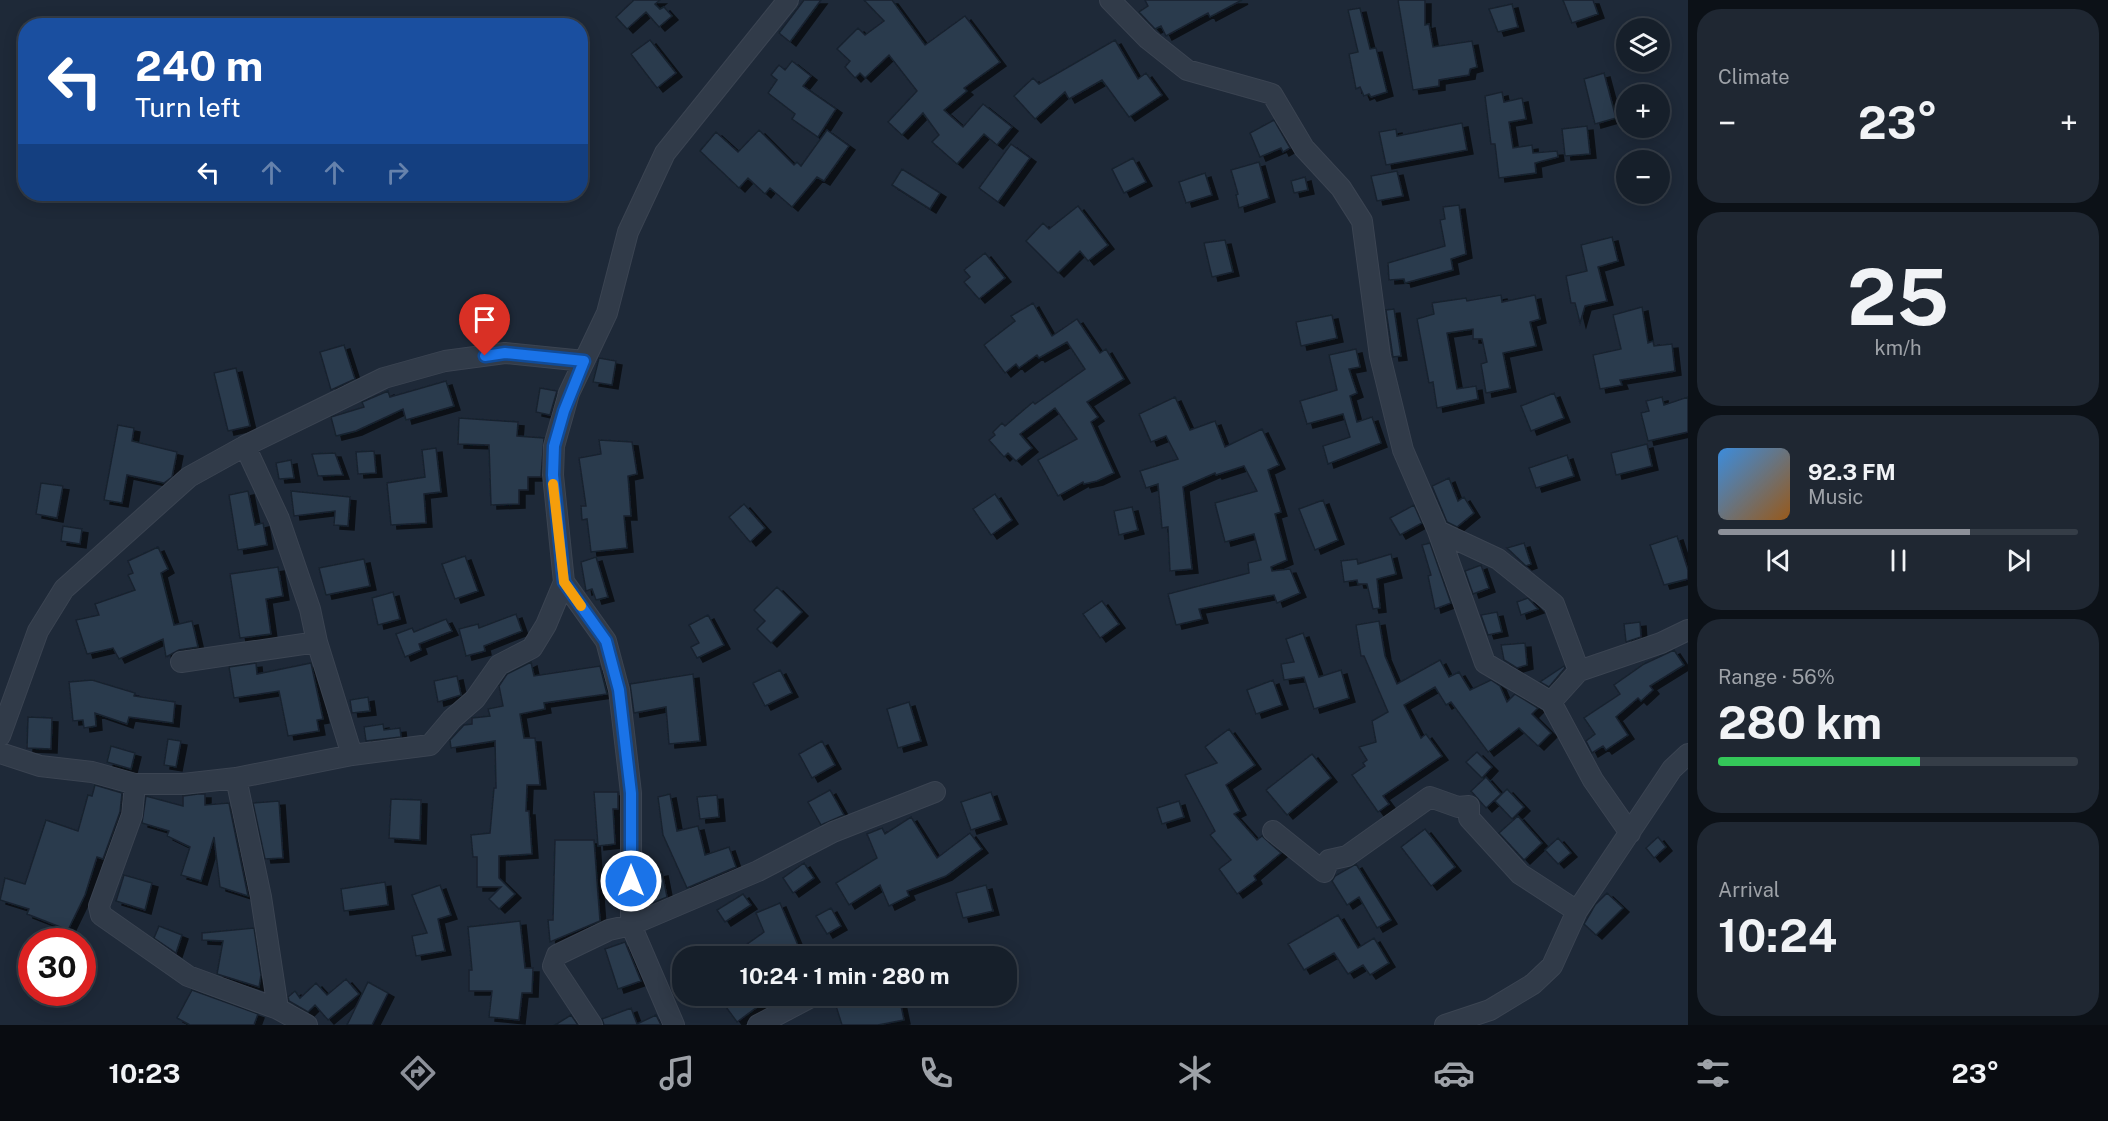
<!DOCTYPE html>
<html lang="en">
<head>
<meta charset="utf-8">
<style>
  body { margin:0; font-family:"Public Sans",sans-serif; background:#1f2732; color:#f1f3f6; height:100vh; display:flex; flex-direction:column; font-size:22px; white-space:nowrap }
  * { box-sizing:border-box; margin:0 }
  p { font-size:20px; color:#9ea2a8 }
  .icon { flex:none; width:33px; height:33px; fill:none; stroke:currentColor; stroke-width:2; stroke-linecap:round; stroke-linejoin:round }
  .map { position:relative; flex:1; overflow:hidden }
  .drawer { display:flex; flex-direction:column; gap:9px; padding:9px; background:#0c1117; width:420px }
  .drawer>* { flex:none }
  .banner { position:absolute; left:18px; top:18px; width:570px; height:183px; border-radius:24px; box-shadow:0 3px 15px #0003,0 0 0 2px #353d47; background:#1a4fa0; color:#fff; overflow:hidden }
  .buttons { position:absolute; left:1616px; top:18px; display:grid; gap:12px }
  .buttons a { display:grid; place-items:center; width:54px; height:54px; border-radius:50%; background:#161f2a; box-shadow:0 3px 15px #0003,0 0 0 2px #353d47; font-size:30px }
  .speed { position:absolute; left:18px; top:928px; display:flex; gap:12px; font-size:30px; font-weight:700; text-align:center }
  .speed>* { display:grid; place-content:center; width:78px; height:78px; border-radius:50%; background:#161f2a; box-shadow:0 3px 15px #0003,0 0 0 2px #353d47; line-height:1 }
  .speed .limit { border:9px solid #d22; background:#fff; color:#111 }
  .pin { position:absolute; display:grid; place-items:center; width:51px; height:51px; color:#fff; margin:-62px -26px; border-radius:50% 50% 50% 0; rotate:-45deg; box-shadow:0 0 6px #0007 }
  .pin .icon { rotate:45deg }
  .me { position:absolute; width:66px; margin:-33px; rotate:0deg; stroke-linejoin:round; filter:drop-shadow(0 0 4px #0008) }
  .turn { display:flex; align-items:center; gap:21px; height:126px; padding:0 18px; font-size:27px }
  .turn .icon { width:78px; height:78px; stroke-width:2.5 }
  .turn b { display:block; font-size:42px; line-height:51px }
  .lanes { display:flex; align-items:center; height:57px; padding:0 18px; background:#0003; justify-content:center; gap:30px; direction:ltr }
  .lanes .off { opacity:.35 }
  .big { font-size:45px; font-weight:700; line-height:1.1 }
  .drawer .card { flex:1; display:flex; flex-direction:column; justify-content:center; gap:9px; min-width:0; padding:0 21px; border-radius:24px; background:#1f2732 }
  .drawer .dial { align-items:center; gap:0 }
  .dial b { font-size:78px; line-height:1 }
  .song { display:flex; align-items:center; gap:18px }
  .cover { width:72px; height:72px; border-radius:9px; background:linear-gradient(135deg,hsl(210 70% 55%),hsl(30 70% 35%)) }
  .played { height:6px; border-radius:3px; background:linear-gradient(90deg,#8c9099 70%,#353d47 70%) }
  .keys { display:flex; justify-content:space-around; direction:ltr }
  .heat { display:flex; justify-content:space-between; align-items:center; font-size:33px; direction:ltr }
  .charge { height:9px; border-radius:4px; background:linear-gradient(90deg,#34c759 56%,#353d47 0) }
  .trip { position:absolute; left:672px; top:946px; width:345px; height:60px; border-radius:24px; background:#161f2a; box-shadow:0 3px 15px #0003,0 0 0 2px #353d47; font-weight:700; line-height:60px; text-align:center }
  .tabs { display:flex; height:96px; justify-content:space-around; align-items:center; background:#090c11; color:#9ea2a8 }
  .tabs .icon { width:42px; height:42px }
  .tabs .on { color:#8c9099 }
  .tabs b { font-size:27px; color:#f1f3f6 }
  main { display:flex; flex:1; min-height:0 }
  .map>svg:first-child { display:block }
</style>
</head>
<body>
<main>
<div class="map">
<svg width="1688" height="1025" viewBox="0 0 1688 1025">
  <defs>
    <filter id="shadow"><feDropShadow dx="6" dy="4" stdDeviation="0" flood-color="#0009"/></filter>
  </defs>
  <rect width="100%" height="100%" fill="#1e2938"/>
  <path fill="#2c3a4d" stroke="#19222f" stroke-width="1.5" filter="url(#shadow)" d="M634 0H660L655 4 660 9 664 7 672 16 659 27 646 12 627 29 616 17Z
    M804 0H821L790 42 779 33Z
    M864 0H892L925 45 965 16 1000 62 964 88 967 91 944 110 963 127 983 104 1012 127 997 145 984 134 957 164 932 142 939 135 923 113 902 135 888 122 917 91 889 55 865 78 860 73 855 78 845 67 850 61 837 49 858 28 865 35 884 21Z
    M1145 0H1242L1210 17 1208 13 1166 36 1161 26 1155 29 1139 12 1148 6Z
    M1398 0H1425V25L1429 24 1433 47 1472 41 1477 67 1470 69 1469 75 1439 80V86L1413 90Z
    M1563 0H1593L1598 14 1572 23Z
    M1512 4 1518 27 1498 32 1489 9Z
    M1360 8 1370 49 1376 48 1387 92 1371 97 1369 94 1364 96 1360 87 1356 89 1349 54 1358 52 1348 10Z
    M650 40 676 73 657 88 631 54Z
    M1115 40 1138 79 1146 73 1162 95 1129 117 1102 80 1069 99 1065 92 1035 119 1014 96 1033 78 1039 84Z
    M792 61 811 76 803 86 836 109 818 137 792 119 795 114 768 93 777 80 771 75 779 65 785 70Z
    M1604 73 1616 118 1595 124 1584 79Z
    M1502 92 1504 102 1522 98 1526 119 1509 122 1513 148 1532 145 1533 153 1557 151 1558 157 1535 163 1536 173 1499 178 1495 144H1491L1485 96Z
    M1274 120 1290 148 1283 152 1281 148 1260 157 1250 133Z
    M1462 123 1467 150 1386 165 1379 132 1396 129 1397 136Z
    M1587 126 1590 154 1565 156 1562 129Z
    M759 130 794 165 797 162 801 166 827 130 849 146 824 181 817 177 792 207 770 188 765 194 748 178 739 188 700 151 716 132 738 152Z
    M1011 144 1030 158 998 202 979 188Z
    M1133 158 1146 182 1124 193 1112 169Z
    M1259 162 1269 198 1239 208 1236 195 1238 194 1231 170Z
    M902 169 940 193 930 209 892 185Z
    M1397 171 1403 196 1377 201 1371 176Z
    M1205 173 1212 195 1186 203 1179 182Z
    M1305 177 1308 190 1294 193 1291 181Z
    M1459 205 1466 254 1451 259 1453 270 1405 283 1404 279 1389 280 1388 263 1445 246 1440 220 1445 219 1443 207Z
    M1078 206 1108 245 1088 261 1080 251 1058 273 1026 241 1043 223 1049 229Z
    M1612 237 1618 261 1598 267 1607 301 1585 306 1580 323 1575 303H1571L1566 276 1587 271 1581 245Z
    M1225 240 1233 272 1212 277 1204 243Z
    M985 253 1005 278 979 299 964 282 970 277 964 270Z
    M1501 295 1502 302 1535 295 1540 319 1530 322 1536 346 1503 353 1510 388 1486 393 1481 364 1487 362 1482 339H1473V329L1447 333 1457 389 1476 386 1478 399 1437 408 1433 382 1429 383 1417 319 1434 314 1432 303 1466 298 1467 301Z
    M1033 303 1052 336 1077 319 1100 353 1106 349 1124 379 1087 402 1098 417 1091 422 1114 473 1097 481 1084 484 1083 482 1058 496 1038 460 1077 439 1055 408 1020 434 1032 448 1016 461 1008 453 1004 457 989 440 995 435 993 432 1002 423 1005 426 1033 402 1035 404 1085 369 1067 342 1039 358 1037 355 1019 368 1016 364 1005 373 984 345 1015 321 1011 316Z
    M1642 307 1648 343 1653 341 1654 346 1672 344 1675 371 1620 380 1622 385 1600 389 1593 355 1621 349 1613 315Z
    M1394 309 1401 356 1393 357 1386 310Z
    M1332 315 1337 338 1301 346 1296 322Z
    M344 345 355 379 331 390 320 352Z
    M1356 349 1360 367 1349 369 1357 393 1350 396 1357 422 1372 417 1381 443 1328 464 1323 446 1350 437 1343 414 1307 424 1300 401 1337 390 1329 355Z
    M599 358 616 361 612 385 593 382Z
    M236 368 250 426 228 431 214 373Z
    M446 381 454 406 406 420 403 409 356 431 336 436 331 417 364 407 362 402 388 391 390 397Z
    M540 388 557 391 550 415 536 412Z
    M1554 393 1564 418 1531 431 1521 406Z
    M1175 397 1190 430 1215 421 1225 447 1262 429 1279 465 1268 470 1281 512 1275 514 1287 560 1271 567 1272 571 1290 569 1300 593 1277 603 1274 595 1199 609 1202 619 1176 625 1168 594 1249 573 1248 563 1261 560 1254 534 1225 542 1215 503 1257 491 1244 466 1216 475 1215 473 1183 487 1192 569 1170 571 1168 527 1162 528 1158 484 1146 488 1140 471 1178 459 1166 436 1151 442 1139 414Z
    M1662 397 1664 405 1688 397V432L1648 441 1641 413 1649 411 1646 401Z
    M459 418 518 422 517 436 544 438 541 477H528V490H519V504L491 505 489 445 458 444Z
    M118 425 134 428 132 441 177 452 172 477 164 483 127 475 122 503 104 500Z
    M599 440 632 442 637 474 628 476 631 516H624L627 548 591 552 587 519 582 520 581 506H586L579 458 601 454Z
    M1647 444 1652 466 1616 475 1611 453Z
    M436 448 441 492 424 494 426 523 391 525 387 483 425 477 422 450Z
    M374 451 376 473 358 474 356 452Z
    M335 453 343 475 318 476 312 454Z
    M1567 455 1574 476 1536 488 1529 468Z
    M291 460 294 478 279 479 276 463Z
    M1449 478 1458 501 1464 497 1474 513 1457 527 1447 522 1432 486Z
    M41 483 63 486 57 518 36 514Z
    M248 491 255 525 263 523 267 545 238 550 229 495Z
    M291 491 350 497 348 526 334 525 335 511 294 516Z
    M995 494 1012 520 991 535 973 509Z
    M1323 500 1338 540 1315 550 1299 509Z
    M744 504 765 528 750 542 729 517Z
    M1414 505 1422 523 1400 535 1390 518Z
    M1132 507 1138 530 1119 535 1114 511Z
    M63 526 82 529 80 544 61 541Z
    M1677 536 1688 570V579L1664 585 1650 545Z
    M1430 543 1451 603 1435 609 1428 576 1431 575 1422 545Z
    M1524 543 1531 564 1526 566 1507 548Z
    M158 547 168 569 161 573 174 625 192 621 198 647 179 650 166 657 163 639 119 659 113 648 87 654 76 620 99 615 95 604 135 590 128 575 133 573 128 561Z
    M1391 554 1396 574 1377 579 1380 608 1373 609 1367 584H1358L1357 580 1344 582 1341 561 1357 559 1358 564Z
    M465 556 478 591 455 599 442 564Z
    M596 557 608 597 596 600 592 589 586 591 581 562Z
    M364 559 370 586 326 595 319 568Z
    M1481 565 1489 588 1473 594 1465 571Z
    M278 567 283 596 266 599 271 634 240 638 230 574Z
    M777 587 802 612 771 643 757 629 765 621 754 610Z
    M393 592 400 619 378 625 372 598Z
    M1528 598 1538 609 1521 615 1517 602Z
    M1102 601 1119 624 1100 638 1083 614Z
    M1497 612 1502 632 1488 635 1481 615Z
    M516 614 522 631 484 646 485 651 466 656 459 629 478 624 479 628Z
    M708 615 724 645 697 658 691 647 699 643 689 625Z
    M446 619 452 631 419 644 421 650 405 657 396 634 412 628 414 632Z
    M1379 621 1385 656 1397 684 1440 660 1449 677 1459 672 1470 690 1491 680 1500 686 1507 702 1515 694 1538 708 1532 714 1551 733 1538 746 1519 728 1488 752 1451 702 1446 705 1435 687 1404 705 1421 738 1426 734 1442 756 1383 796 1389 804 1378 812 1352 775 1365 766 1363 763 1367 760 1359 747 1376 742 1372 721 1388 712 1364 656H1361L1356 625Z
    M1640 622 1641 637 1626 642 1624 624Z
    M1303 633 1319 677 1341 670 1349 698 1314 709 1304 677 1284 680 1281 664 1294 662 1286 639Z
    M1525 643 1527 665 1517 668 1504 660 1501 645Z
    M1674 650 1684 665 1650 686 1653 690 1641 701 1638 698 1616 717 1628 735 1606 750 1603 746 1592 753 1586 741 1595 734 1584 718 1620 694 1614 685 1644 664Z
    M531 662 534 676 600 666 607 694 544 703 545 709 520 714 524 738H535L540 785H527L526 811H529L532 854 499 856V878L515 894 499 909 489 899 501 887H477V857H473L471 835 490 833 494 788H496L495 741 451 748 450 740 464 725 472 724V718L490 716 488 709 503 706 499 686 507 674Z
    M256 663 257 674 311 663 323 719 317 720 319 731 288 736 279 691 234 698 229 667Z
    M1564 666 1565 668 1549 687 1540 682Z
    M780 670 792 693 765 706 753 683Z
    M693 674 700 741 669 744 666 707 634 713 630 684Z
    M457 676 461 695 438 702 434 681Z
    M92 680 135 693 134 696 175 702 173 723 129 717 127 724 95 713 96 726 84 728 83 720 73 721 69 682Z
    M1273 680 1282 705 1256 714 1247 690Z
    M368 697 370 711 352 713 350 700Z
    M909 702 921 741 898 748 887 709Z
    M28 717 52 718 51 749 27 748Z
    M383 724 384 730 400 728 401 737 366 741 364 727Z
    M1229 729 1255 765 1226 785 1240 811 1234 814 1257 840 1262 836 1281 853 1254 876 1256 880 1237 894 1219 869 1231 860 1210 835 1215 831 1185 775 1217 763 1205 747Z
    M168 739 181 741 176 767 164 765Z
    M822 741 835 765 812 778 799 754Z
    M111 746 135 753 131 769 107 762Z
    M1477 752 1492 767 1482 778 1466 762Z
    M1312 754 1331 778 1287 815 1266 790Z
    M1486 777 1501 794 1486 808 1471 791Z
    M95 785 122 793 120 812 103 859 97 857 85 895 68 930 27 914 29 909 0 900 5 878 25 884 46 820 78 831 88 795 92 796Z
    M1507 789 1524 807 1512 819 1495 801Z
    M830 790 844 815 821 825 808 802Z
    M594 792H618V809H613L615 844 598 846Z
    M991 792 1001 820 971 830 961 802Z
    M198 794H205V805L229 803 248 896 220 887 214 837 201 881 181 875 190 847 167 836 169 831 142 823 146 796 183 806V796Z
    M670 794 677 831 698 826 705 855 729 847 736 867 687 888 663 835 658 797Z
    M717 795 719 817 700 819 697 797Z
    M391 799 421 800 420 840 389 838Z
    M279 801 283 858 265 859 253 803Z
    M1179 801 1184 817 1162 824 1157 808Z
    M1518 816 1542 843 1524 860 1499 833Z
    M911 817 937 858 970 833 982 849 946 876 907 891 909 896 889 906 880 885 849 905 836 883 877 858 867 834 882 828 885 834Z
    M1425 829 1455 867 1431 886 1401 847Z
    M1658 837 1666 847 1654 858 1646 848Z
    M1558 838 1571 853 1558 864 1545 850Z
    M555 840H594L600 921 550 942 548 920H553Z
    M804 863 814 878 793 893 783 878Z
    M1356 864 1391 920 1377 928 1359 897 1347 905 1332 881 1335 876Z
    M662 872 667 897 646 906 643 897 648 896 644 876Z
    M124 875 152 883 145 910 116 901Z
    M385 882 388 905 344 911 341 889Z
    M440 885 451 915 438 919 445 951 416 956 412 936 427 933 412 895Z
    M986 885 993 911 963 918 956 893Z
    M1607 893 1623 908 1596 935 1584 924 1595 905Z
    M743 894 751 905 725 922 717 910Z
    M780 903 803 957H729L764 932 756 913Z
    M831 908 841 926 827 934 816 916Z
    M1338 915 1358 948 1374 938 1389 963 1370 975 1363 965 1348 974 1334 953 1304 970 1288 944Z
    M520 921 525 968H533L532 993H522L519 1020 489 1017 492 991H469V970H472L468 927Z
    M159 926 182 935 176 953 154 938Z
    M254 928 261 975 259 987 217 974 223 941 202 940V933Z
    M625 942 641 981 618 989 605 949Z
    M346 979 359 994 328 1020 315 1005 308 1012 289 1001 288 997 295 991 300 998 316 983 327 995Z
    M368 982 388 993 372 1025H347Z
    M192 990 258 1014 254 1025H190L177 1018Z
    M718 996H772L737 1022Z
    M866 996H899L904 1020 878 1025H842L836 1006Z
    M631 1008 637 1024 656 1015 661 1025H604L602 1019Z
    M571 1015 578 1025H555Z"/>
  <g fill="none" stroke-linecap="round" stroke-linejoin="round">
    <defs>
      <path id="minor" d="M1110 0 1148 39 1187 70 1272 94 1304 148 1341 188 1362 221 1380 356 1403 450 1438 531 1485 663 1551 702 1593 780 1630 833
        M245 446 279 519 310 609 317 642 352 755
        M1438 531 1498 559 1554 604 1579 671
        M564 582 606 641 619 690 631 793V925L674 1025
        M181 662 317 642
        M1551 702 1579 671 1661 643 1688 630
        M0 736 38 631 64 589 189 477 245 446 384 378 445 361 505 353 584 361
        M0 753 40 766 92 772 135 784H183L236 778 352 755 430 745 452 719 475 699 499 665 532 648 546 625 564 582 553 475 554 446 569 393 607 313 628 232 665 153 788 0
        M236 778 261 897 278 1009
        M135 784 132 815 99 906 101 915 188 976 278 1009 307 1025
        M1273 831 1324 872 1329 860 1347 856 1430 797 1458 807 1469 806V818L1520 874 1577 911
        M592 1025 553 966 557 955 609 930 631 925 758 871 833 832 935 792
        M758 1025 813 996
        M1445 1025 1490 1010 1533 984 1552 966 1577 911 1672 769 1688 754"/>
    </defs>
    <use href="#minor" stroke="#3b4452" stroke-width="22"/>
    <use href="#minor" stroke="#313b49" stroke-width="20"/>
  </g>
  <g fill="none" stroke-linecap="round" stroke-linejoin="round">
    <defs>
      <path id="route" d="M485 356 505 353 584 361 564 411 554 446 553 475 564 582 606 641 619 690 631 793V881"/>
    </defs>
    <use href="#route" stroke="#114b97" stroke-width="15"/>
    <use href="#route" stroke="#1a73e8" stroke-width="10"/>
    <path stroke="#f59e0b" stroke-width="10" d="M553 484 564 582 581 606"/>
  </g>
</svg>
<div class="buttons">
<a><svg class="icon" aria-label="layers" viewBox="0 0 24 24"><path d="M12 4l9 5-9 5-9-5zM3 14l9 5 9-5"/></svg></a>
<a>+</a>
<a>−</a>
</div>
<div class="speed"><div class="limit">30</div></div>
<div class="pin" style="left:485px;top:356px;background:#d93025"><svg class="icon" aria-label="arrive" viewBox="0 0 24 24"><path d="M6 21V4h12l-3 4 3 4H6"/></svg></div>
<svg class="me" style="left:631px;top:881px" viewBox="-20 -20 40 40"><circle r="17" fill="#1a73e8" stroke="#fff" stroke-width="3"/><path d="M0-11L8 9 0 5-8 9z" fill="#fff"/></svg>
<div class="trip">10:24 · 1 min · 280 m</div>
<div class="banner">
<div class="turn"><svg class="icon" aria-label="left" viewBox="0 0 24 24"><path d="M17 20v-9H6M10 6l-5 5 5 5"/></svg><div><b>240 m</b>Turn left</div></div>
<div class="lanes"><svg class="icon" aria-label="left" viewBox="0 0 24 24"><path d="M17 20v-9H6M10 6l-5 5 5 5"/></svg><svg class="icon off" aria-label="ahead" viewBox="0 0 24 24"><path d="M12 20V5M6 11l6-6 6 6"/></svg><svg class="icon off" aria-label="ahead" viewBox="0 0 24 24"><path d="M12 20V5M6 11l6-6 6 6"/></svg><svg class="icon off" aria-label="right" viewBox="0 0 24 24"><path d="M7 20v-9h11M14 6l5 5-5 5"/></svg></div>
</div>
</div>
<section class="drawer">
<div class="card"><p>Climate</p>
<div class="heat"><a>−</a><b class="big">23°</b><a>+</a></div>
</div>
<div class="card dial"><b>25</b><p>km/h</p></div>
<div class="card">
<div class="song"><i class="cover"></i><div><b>92.3 FM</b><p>Music</p></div></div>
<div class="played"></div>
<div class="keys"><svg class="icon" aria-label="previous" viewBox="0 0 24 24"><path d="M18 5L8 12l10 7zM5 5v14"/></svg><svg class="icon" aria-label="pause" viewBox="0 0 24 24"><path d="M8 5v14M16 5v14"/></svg><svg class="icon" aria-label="next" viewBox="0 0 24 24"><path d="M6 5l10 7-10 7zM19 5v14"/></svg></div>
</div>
<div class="card"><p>Range · 56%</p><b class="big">280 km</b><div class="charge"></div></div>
<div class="card"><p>Arrival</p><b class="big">10:24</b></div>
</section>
</main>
<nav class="tabs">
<b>10:23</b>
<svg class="icon on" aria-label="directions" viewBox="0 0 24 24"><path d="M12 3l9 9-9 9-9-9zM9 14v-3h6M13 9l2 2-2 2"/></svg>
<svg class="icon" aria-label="music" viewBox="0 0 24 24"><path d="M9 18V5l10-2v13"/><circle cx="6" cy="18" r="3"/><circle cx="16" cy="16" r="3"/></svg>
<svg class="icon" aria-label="phone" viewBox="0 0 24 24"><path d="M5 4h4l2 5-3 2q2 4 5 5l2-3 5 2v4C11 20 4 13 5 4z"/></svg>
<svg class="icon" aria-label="climate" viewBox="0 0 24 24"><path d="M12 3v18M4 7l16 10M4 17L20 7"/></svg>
<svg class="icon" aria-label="car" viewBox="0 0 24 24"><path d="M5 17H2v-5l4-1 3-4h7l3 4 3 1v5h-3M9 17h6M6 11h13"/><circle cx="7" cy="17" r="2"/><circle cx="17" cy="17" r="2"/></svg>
<svg class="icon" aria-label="filters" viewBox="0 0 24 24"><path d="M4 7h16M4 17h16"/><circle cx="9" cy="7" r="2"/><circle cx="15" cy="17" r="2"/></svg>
<b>23°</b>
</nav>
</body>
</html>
